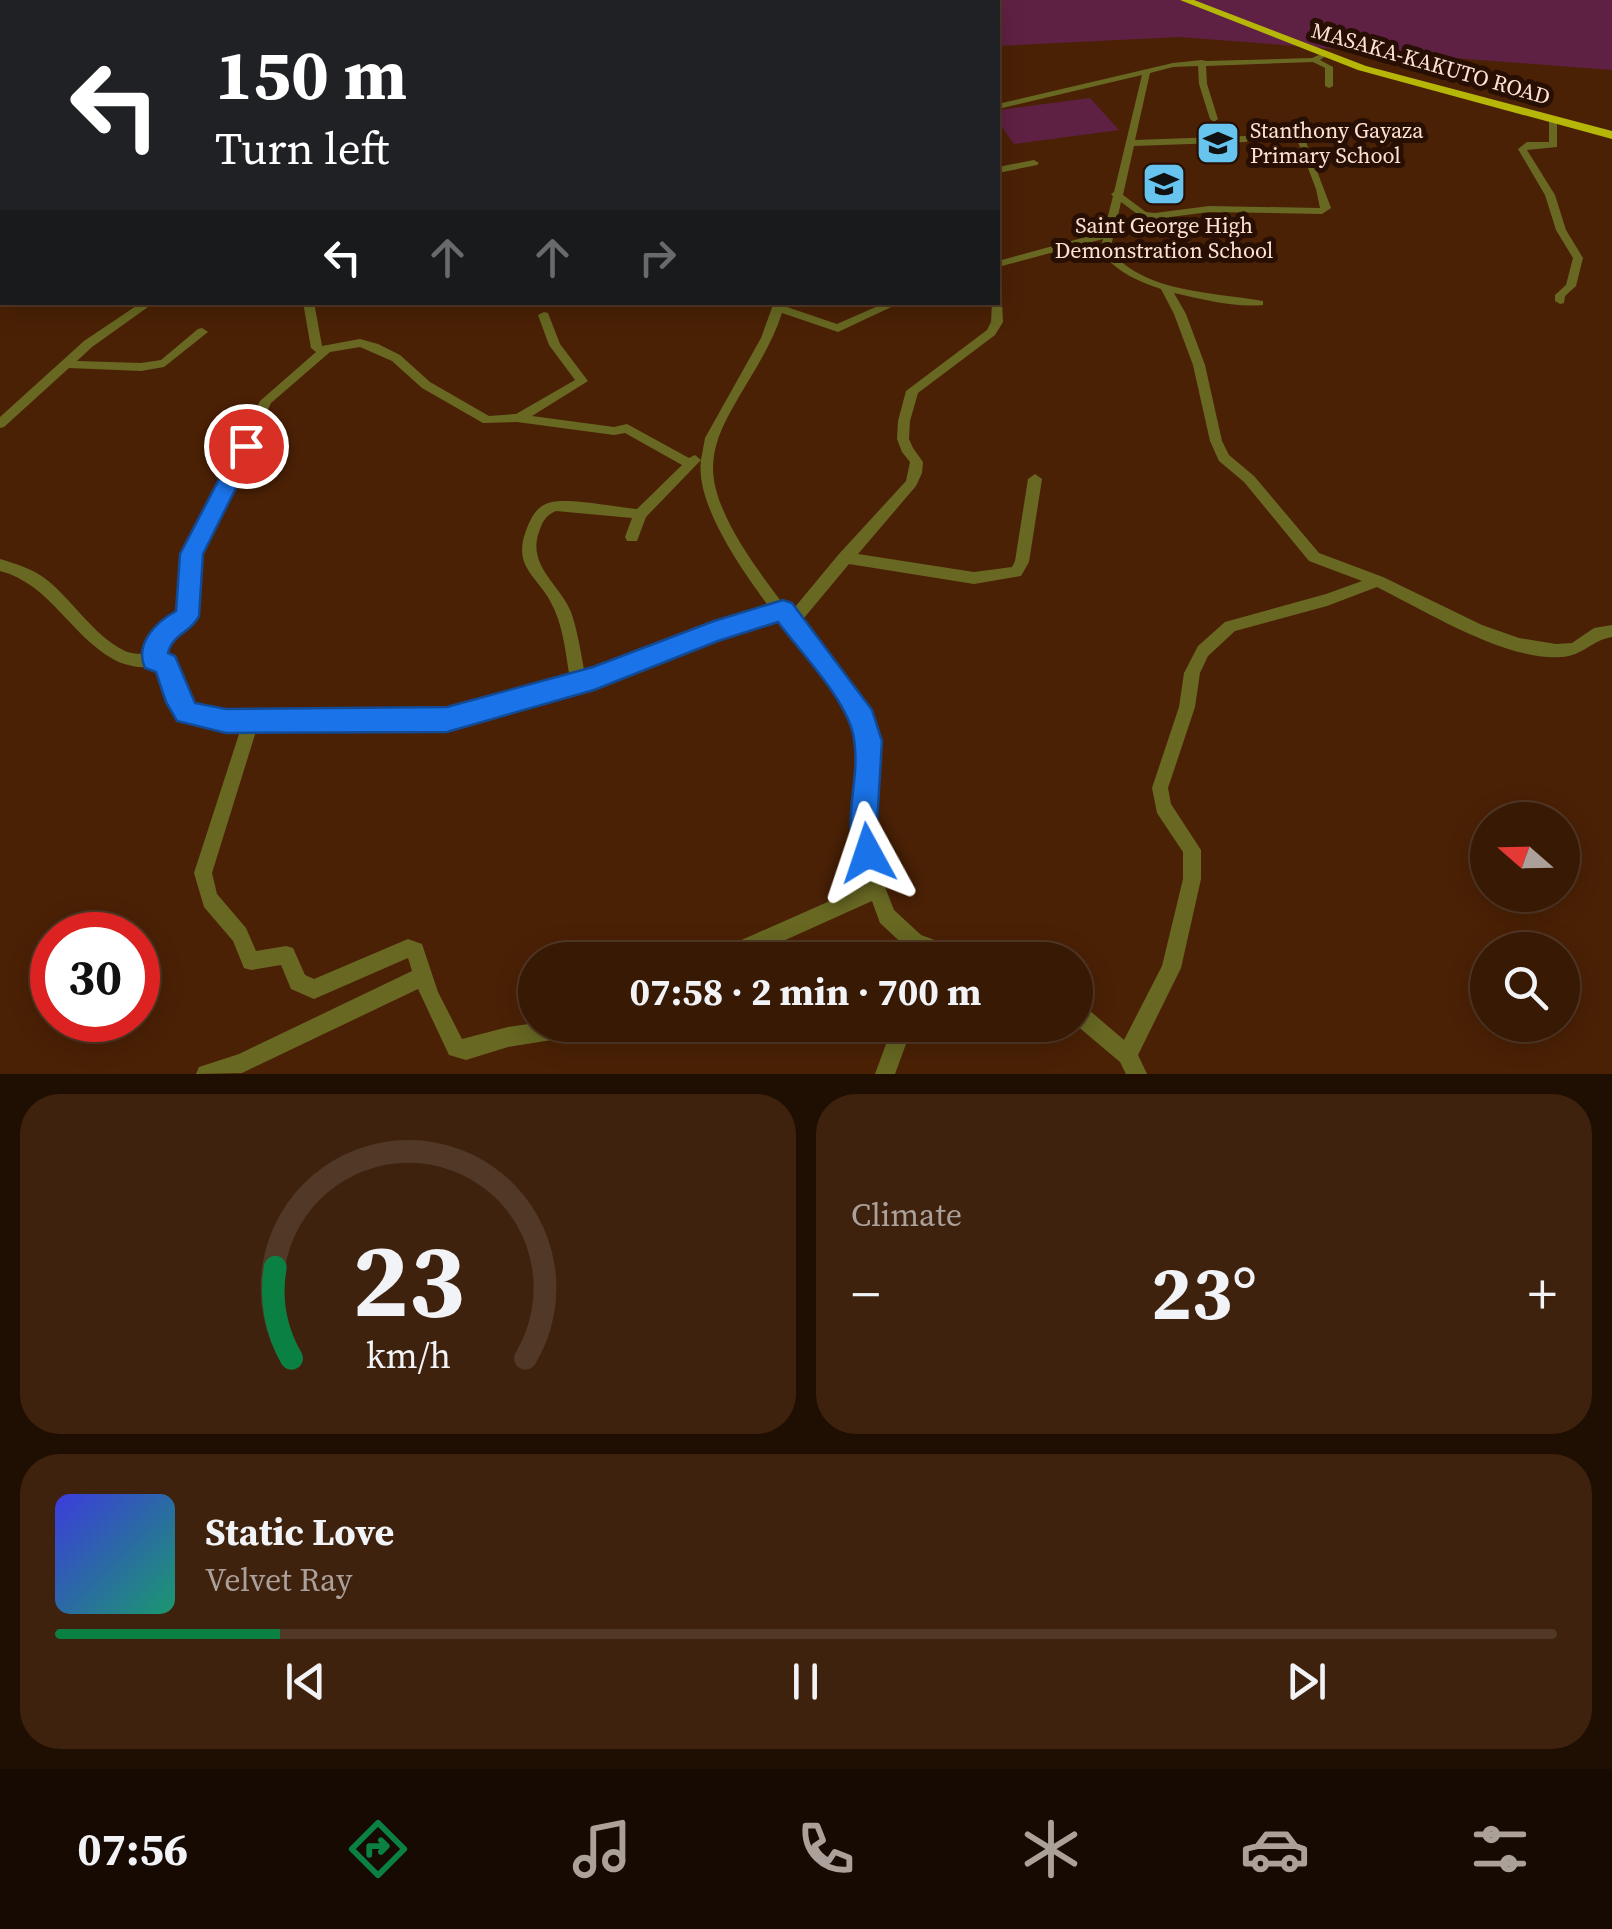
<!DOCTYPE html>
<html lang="en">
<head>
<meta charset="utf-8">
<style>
  body { margin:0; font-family:"Source Serif 4",serif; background:#3f220e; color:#f1f3f6; height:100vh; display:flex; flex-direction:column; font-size:38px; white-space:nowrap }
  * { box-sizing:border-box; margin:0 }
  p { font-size:32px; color:#aba09a }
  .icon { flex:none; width:55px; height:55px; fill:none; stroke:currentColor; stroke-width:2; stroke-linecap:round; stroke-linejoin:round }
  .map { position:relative; height:1074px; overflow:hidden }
  .side { display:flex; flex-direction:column; gap:20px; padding:20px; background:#1f0e02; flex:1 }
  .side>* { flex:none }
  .banner { position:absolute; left:0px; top:0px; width:1000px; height:305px; box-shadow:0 5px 25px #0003,0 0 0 2px #523826; background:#202124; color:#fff; overflow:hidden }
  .needle { width:65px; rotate:290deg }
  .tools { position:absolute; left:1470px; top:802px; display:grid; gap:20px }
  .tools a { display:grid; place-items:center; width:110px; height:110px; border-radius:50%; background:#381904; box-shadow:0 5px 25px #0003,0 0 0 2px #523826; font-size:50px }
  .speed { position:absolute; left:30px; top:912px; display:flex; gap:20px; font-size:50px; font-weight:700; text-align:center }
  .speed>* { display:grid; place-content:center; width:130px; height:130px; border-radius:50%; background:#381904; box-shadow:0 5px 25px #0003,0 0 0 2px #523826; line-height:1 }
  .speed .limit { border:15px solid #d22; background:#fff; color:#111 }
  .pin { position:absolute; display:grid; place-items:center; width:85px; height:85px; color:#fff; margin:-42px; border:5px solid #fff; border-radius:50%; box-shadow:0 2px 10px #0007 }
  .me { position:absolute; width:110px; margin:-55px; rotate:355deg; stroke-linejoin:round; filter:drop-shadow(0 0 8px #0008) }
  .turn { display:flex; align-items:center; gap:35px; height:210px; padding:0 50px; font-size:45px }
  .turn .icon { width:130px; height:130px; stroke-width:2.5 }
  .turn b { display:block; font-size:70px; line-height:85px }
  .lanes { display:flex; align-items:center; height:95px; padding:0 50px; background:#0003; justify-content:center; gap:50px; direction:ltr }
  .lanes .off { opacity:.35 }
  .big { font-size:75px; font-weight:700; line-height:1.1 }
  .side .tile { flex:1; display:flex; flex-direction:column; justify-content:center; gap:15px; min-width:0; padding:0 35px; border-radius:40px; background:#3f220e }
  .side .dial { align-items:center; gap:0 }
  .dial svg { height:260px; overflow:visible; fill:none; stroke:#523826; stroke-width:7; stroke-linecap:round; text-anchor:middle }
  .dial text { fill:#f1f3f6; stroke:none }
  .song { display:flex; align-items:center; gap:30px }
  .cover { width:120px; height:120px; border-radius:15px; background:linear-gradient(135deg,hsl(240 70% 55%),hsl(160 70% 35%)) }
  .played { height:10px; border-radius:5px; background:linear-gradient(90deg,#0b8043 15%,#523826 15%) }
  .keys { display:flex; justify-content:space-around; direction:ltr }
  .heat { display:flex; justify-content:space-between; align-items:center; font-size:55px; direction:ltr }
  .side .tiles { flex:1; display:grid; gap:20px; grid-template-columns:1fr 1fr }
  .tile:last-child { grid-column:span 2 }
  .trip { position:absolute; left:518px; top:942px; width:575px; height:100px; border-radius:50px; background:#381904; box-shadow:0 5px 25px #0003,0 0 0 2px #523826; font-weight:700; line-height:100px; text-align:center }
  .tabs { display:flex; height:160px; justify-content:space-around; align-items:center; background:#160a02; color:#aba09a }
  .tabs .icon { width:70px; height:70px }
  .tabs .current { color:#0b8043 }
  .tabs b { font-size:45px; color:#f1f3f6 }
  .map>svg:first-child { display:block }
</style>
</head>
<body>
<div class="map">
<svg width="1612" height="1074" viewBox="0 0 1612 1074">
  <rect width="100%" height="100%" fill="#4b2105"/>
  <path fill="#5f2143" d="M0 0H1612V70L1179 37 998 46V2H2L0 222Z
    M1090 98 1119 130 1014 144 998 122V110Z"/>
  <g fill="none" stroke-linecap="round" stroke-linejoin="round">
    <path fill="#686823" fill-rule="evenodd" d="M1323 53 1327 55 1320 60 1333 67V86L1329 88 1325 86V68L1313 62 1206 66 1207 84 1218 119 1214 122 1210 119 1199 84 1198 66 1173 67 1150 73 1135 140 1246 136 1250 139 1246 142 1134 146 1123 195 1146 212 1155 213 1209 206 1320 208 1316 189 1295 134 1299 131 1303 134 1331 208 1322 214 1209 212 1155 219 1140 216 1121 202 1110 251C1146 293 1212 292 1263 301V305C1234 308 1202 299 1174 293L1186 314 1205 365 1222 441 1229 455 1254 476 1319 553 1383 577 1482 625 1519 638 1556 644 1572 643 1594 628 1612 625V637C1592 640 1583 656 1561 657 1506 661 1427 612 1377 587L1327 606 1235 631 1208 656 1200 673 1195 707 1168 788 1171 804 1201 850V879L1181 968 1138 1055 1147 1074H1126L1120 1062 1075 1024V1001L1082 1004 1124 1040 1162 966 1183 879V852L1157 813 1152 788 1179 707 1184 673 1198 646 1225 622 1326 594 1362 581 1309 561 1244 482 1219 461 1210 441 1193 365 1174 314 1161 289C1136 281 1116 271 1100 251L1103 239 998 267V261L1104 232 1113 196 1111 194 1114 192 1142 75 998 109V104L1173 63 1202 60 1206 61 1312 58Z
      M1553 117 1557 120V147L1527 150 1555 195 1566 230 1583 258 1576 286 1565 296 1564 303 1560 304 1555 301V295L1566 285 1573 258 1556 230 1545 195 1518 149 1527 142H1549V120Z
      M1034 160 1039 163 1037 165 998 173V167Z
      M998 299 1002 302 1003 322 995 335 918 393 910 421 909 439 913 448 923 462 922 473 916 486 858 554 974 572 1012 567 1015 561 1028 479 1035 474 1042 479 1029 562 1021 576 974 584 849 564 799 624 844 679 866 710 876 741 872 824 883 882 894 910 921 935 970 953 972 960H938L908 949 880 923 872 901 741 960H710L712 953 866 885 854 824 860 741 851 713 777 618 717 637 594 686 447 727 257 728 212 873 217 894 246 928 256 951 286 946 293 948 305 975 314 979 408 939 422 944 438 992 462 1039 508 1027 535 1023V1025H593L590 1032 583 1035 508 1047 466 1060 449 1055 418 989 242 1073 196 1074 199 1067 239 1054 412 971 408 958 314 999 291 989 281 965 251 970 244 968 233 941 204 907 194 873 241 728H226L181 718 171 702 160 669C144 667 128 668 113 659 70 635 50 584 0 571V559C16 564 30 568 43 577 72 598 92 635 125 651 132 654 141 654 148 654L155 632 180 613 185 554 260 401 316 352 311 348 303 302H314L322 346 360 339 378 344 400 355 430 382 489 416 516 414 575 380 549 345 538 315 544 312 548 313 560 344 588 381 532 416 614 427 627 424 689 458 695 455 701 460 705 438 761 338 774 302H785L784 306 837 324 887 302H902L838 332 782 313C771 348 749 378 732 409 722 427 713 446 713 468 713 512 757 569 783 604L788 606 790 613 839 554 906 481 910 462 902 452 897 439 898 421 906 391 987 330 991 322 992 302H998ZM360 347 392 361 422 388 483 423 517 422 614 435 625 433 682 465 637 509C616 507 570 498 552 502 541 504 535 511 530 521 507 570 540 573 555 611 564 632 566 656 570 679L447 713 226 714 192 707 186 698 171 658 163 656 167 640 192 620 194 616 199 554 271 403 330 352ZM701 460C695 505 744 573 770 608L709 627 585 675C581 654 578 632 571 612 560 585 529 567 538 535 542 523 544 516 556 511L632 518 625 537 627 541H637L646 517Z
      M142 302H155L92 347 77 361 141 363 161 360 198 329 202 328 208 332 164 367 141 371 69 368 4 427 0 428V417L84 341Z
      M893 1025H913L895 1074H875Z"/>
    <path fill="#b6b609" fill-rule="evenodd" d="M1180 0H1194L1366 66 1612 131V139L1358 70Z"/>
  </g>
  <path fill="#1a73e8" stroke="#114b97" stroke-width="2.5" d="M246 439 257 446 203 554 199 616C191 633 173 633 168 653L175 656 195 703 226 709 447 707 593 667 714 621 783 600 792 603 872 710 882 741 877 824 883 853 879 863 868 867 858 863C840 821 861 782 854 739 849 702 801 653 778 622L718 641 594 690 447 732 226 733 177 721 166 702 156 672 145 668C134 644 156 622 176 611L180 554 239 441Z"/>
  <defs>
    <symbol id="school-square" viewBox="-11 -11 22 22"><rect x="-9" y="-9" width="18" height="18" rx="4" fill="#66c4ef" stroke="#270f03"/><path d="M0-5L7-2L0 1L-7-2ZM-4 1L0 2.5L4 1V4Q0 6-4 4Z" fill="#111"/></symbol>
  </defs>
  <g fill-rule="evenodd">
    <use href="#school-square" x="1193" y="118" width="50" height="50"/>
    <use href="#school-square" x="1139" y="159" width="50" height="50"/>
  </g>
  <g text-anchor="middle" stroke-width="10" stroke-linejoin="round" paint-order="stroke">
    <g font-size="22" fill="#fee2d3" stroke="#270f03">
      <text transform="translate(1431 63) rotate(16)" y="8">MASAKA-KAKUTO ROAD</text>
    </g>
    <g font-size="22" fill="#fee2d3" stroke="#270f03" text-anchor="start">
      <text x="1250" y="138">Stanthony Gayaza<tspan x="1250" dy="25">Primary School</tspan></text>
      <text x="1164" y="233" text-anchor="middle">Saint George High<tspan x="1164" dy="25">Demonstration School</tspan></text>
    </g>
  </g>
</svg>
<div class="tools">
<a><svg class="needle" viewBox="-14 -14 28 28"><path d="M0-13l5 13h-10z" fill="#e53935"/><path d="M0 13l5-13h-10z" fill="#aba09a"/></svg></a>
<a><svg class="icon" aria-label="search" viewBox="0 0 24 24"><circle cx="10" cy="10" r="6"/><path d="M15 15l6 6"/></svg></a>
</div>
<div class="speed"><div class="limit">30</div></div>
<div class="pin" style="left:246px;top:446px;background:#d93025"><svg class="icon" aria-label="arrive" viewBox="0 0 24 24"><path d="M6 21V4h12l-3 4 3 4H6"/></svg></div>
<svg class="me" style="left:868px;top:853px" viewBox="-20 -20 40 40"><path d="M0-17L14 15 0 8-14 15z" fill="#1a73e8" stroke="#fff" stroke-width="4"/></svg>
<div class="trip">07:58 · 2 min · 700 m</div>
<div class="banner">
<div class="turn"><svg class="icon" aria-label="left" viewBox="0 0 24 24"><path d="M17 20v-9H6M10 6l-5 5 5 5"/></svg><div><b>150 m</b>Turn left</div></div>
<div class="lanes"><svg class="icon" aria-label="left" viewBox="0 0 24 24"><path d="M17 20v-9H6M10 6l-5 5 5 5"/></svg><svg class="icon off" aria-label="ahead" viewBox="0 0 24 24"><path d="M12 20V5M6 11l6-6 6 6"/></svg><svg class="icon off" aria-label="ahead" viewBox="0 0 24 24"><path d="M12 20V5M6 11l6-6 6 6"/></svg><svg class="icon off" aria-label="right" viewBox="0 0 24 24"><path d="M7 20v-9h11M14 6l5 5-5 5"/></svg></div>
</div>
</div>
<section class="side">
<div class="tiles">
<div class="tile dial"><svg viewBox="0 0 100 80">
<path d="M14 69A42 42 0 1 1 86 69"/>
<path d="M14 69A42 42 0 0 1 9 41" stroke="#0b8043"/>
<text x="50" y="56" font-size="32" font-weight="700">23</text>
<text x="50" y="72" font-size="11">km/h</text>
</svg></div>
<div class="tile"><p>Climate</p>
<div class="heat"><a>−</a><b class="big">23°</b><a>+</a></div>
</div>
<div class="tile">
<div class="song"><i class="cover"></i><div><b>Static Love</b><p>Velvet Ray</p></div></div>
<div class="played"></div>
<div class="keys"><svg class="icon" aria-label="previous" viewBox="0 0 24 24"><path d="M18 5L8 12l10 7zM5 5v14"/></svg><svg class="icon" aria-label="pause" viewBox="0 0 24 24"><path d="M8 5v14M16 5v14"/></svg><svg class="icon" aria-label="next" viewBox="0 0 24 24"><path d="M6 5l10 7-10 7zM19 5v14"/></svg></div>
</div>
</div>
</section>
<nav class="tabs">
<b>07:56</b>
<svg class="icon current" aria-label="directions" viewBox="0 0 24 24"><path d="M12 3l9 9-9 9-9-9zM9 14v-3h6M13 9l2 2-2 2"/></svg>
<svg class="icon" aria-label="music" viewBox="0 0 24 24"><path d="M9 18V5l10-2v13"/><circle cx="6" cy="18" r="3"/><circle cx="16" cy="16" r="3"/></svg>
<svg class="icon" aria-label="phone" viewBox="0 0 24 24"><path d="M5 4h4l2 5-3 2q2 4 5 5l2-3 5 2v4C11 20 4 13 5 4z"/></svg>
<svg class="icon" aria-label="climate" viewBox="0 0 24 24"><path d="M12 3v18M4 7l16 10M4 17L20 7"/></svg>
<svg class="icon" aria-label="car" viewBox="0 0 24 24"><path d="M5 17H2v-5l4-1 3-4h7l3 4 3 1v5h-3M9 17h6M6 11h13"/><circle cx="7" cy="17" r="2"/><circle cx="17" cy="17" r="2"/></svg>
<svg class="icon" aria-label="filters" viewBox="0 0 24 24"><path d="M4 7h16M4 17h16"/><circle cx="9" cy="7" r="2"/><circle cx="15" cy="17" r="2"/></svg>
</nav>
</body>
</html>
